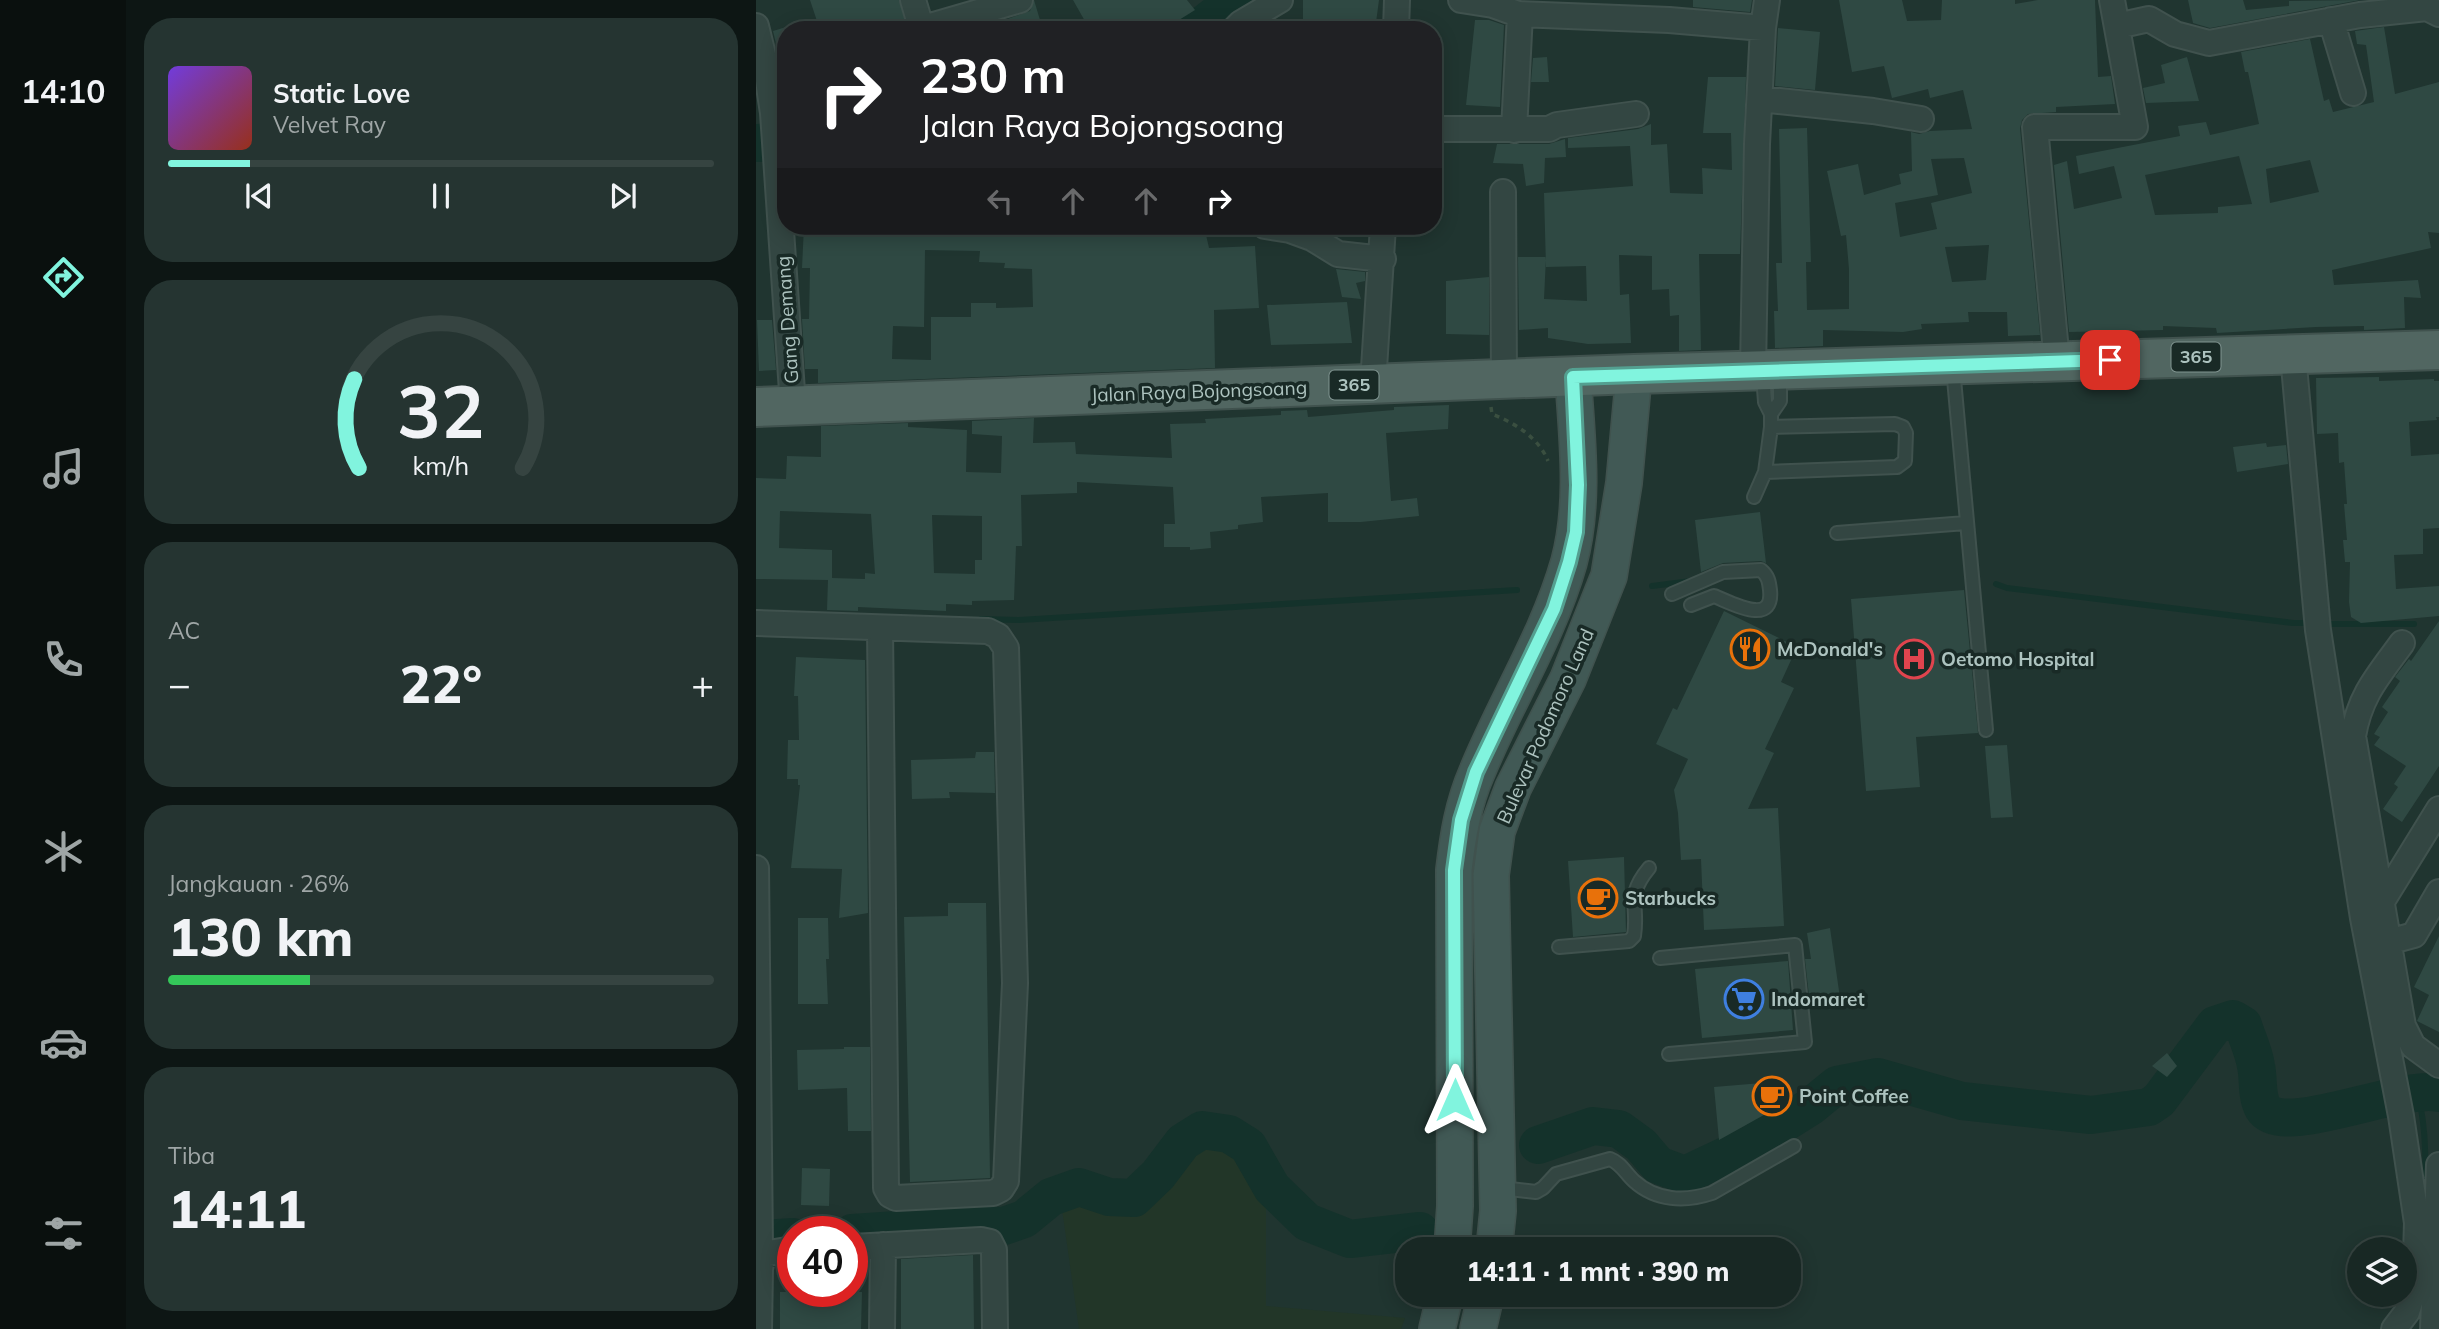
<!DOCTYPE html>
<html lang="id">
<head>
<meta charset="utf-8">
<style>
  body { margin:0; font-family:Mulish,sans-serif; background:#253431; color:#f1f3f6; height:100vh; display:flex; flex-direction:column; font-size:26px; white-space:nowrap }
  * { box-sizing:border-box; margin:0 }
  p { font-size:23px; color:#9fa6a6 }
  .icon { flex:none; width:38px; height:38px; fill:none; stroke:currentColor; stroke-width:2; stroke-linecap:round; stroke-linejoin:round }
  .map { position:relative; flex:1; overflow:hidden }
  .side { display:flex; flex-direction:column; gap:18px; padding:18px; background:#0d1614; width:630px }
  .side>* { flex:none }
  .hud { position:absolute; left:21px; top:21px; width:665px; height:214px; border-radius:28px; box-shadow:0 4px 18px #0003,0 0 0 2px #364441; background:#202124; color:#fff; overflow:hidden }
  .fabs { position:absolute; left:1591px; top:1237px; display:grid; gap:14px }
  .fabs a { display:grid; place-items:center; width:70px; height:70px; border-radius:50%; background:#182824; box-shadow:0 4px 18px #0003,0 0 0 2px #364441; font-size:35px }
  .speed { position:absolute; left:21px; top:1216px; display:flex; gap:14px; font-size:35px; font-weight:700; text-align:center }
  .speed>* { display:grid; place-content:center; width:91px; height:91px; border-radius:50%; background:#182824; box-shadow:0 4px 18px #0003,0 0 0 2px #364441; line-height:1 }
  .speed .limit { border:10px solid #d22; background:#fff; color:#111 }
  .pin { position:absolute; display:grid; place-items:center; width:60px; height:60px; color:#fff; margin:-30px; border-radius:14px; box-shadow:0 4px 10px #0006 }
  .me { position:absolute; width:77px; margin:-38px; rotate:0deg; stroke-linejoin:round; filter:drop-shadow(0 0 5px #0008) }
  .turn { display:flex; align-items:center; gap:24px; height:147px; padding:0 28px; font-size:32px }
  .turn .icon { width:91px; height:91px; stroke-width:2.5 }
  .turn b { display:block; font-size:49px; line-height:60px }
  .lanes { display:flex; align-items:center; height:66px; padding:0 28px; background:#0003; justify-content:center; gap:35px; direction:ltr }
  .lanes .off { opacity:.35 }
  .big { font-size:52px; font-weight:800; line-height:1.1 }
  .side .tile { flex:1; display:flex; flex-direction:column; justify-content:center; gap:10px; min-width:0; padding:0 24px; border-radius:28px; background:#253431 }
  .side .dial { align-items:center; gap:0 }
  .dial svg { height:182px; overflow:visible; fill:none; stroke:#364441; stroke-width:7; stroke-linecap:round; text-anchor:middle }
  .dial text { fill:#f1f3f6; stroke:none }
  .song { display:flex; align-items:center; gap:21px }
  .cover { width:84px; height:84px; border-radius:10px; background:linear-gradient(135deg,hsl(260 70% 55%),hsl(10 70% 35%)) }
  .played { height:7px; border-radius:4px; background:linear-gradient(90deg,#81f4de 15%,#364441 15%) }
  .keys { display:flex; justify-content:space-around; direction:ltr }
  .heat { display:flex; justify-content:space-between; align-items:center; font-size:38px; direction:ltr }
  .charge { height:10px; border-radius:5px; background:linear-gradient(90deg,#34c759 26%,#364441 0) }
  .trip { position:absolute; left:639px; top:1237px; width:406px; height:70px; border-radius:28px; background:#182824; box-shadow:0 4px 18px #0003,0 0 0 2px #364441; font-weight:800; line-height:70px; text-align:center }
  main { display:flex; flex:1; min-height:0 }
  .dock { display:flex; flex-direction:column; width:126px; justify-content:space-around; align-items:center; background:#0a100e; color:#9fa6a6 }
  .dock .icon { width:49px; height:49px }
  .dock .current { color:#81f4de }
  .dock b { font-size:32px; color:#f1f3f6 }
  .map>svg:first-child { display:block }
</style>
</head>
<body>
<main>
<nav class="dock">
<b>14:10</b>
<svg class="icon current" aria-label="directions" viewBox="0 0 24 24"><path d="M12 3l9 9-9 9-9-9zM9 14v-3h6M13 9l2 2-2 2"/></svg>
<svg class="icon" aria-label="music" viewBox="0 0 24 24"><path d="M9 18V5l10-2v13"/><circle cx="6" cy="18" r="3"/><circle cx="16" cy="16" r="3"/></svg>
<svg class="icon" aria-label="phone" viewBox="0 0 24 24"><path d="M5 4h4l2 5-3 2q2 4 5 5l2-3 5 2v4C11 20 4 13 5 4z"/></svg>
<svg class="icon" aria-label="climate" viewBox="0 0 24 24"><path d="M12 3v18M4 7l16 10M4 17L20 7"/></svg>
<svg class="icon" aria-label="car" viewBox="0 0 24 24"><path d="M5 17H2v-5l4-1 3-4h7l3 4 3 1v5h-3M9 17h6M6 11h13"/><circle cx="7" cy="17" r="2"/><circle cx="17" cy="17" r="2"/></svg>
<svg class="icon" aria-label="filters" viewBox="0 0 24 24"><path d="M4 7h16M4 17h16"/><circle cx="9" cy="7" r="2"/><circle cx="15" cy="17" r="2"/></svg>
</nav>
<section class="side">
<div class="tile">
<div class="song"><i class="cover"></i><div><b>Static Love</b><p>Velvet Ray</p></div></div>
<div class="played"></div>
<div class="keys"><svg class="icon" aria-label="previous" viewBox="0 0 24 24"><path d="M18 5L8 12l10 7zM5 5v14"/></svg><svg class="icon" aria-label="pause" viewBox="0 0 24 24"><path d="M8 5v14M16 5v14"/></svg><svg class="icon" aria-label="next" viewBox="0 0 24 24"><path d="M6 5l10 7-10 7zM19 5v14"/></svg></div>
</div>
<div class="tile dial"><svg viewBox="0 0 100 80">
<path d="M14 69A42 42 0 1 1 86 69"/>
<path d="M14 69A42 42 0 0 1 12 30" stroke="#81f4de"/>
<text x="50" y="56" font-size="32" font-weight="700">32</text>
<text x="50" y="72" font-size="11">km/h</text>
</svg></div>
<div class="tile"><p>AC</p>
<div class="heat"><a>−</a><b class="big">22°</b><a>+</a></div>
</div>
<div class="tile"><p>Jangkauan · 26%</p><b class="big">130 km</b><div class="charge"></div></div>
<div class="tile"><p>Tiba</p><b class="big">14:11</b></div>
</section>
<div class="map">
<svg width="1683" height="1329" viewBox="0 0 1683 1329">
  <rect width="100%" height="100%" fill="#203530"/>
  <path fill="#223628" d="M458 1136 476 1144 498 1167 510 1191V1306L649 1318 645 1329H323L306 1209 293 1206C301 1203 310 1197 318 1196 344 1196 358 1216 386 1203 411 1192 416 1160 438 1143 443 1139 452 1138 458 1136Z"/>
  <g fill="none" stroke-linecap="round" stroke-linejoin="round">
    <path stroke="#14322b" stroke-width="6" d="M1240 584 1251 588 1537 623H1554
      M896 586 935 581
      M225 619 263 620 761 590
      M1569 624H1658
      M1661 1092C1671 1126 1669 1163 1670 1198"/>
    <path stroke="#14322b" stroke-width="38" d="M440 30 479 0
      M0 143 30 142
      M782 1145 837 1126 863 1129 885 1145 902 1165 929 1175 995 1144 1054 1107 1081 1085 1122 1077 1206 1101 1335 1115 1393 1107 1403 1100 1459 1025 1477 1019 1487 1025C1491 1038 1498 1052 1500 1066 1503 1079 1500 1095 1507 1108 1526 1139 1644 1084 1683 1093
      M96 1233 216 1225 248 1226 268 1219 295 1197 323 1187 353 1197 378 1198 402 1175 427 1142 446 1130 473 1134 492 1146 516 1188 551 1222 594 1239 664 1231
      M0 1244 7 1239 37 1237"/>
  </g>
  <path fill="#2f4943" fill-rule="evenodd" d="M54 0H143L152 30H64Z
    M278 0 287 30H247L246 21 274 11Z
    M317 0H431L439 10 407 30H402L395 19 382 30H334Z
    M547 0H623L619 30H547Z
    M937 0H996L994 12 937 7Z
    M1083 0H1146L1151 21 1185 20 1186 0H1259V4L1282 0H1339L1342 77 1355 76 1359 104 1300 107V112L1272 114 1266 120 1264 128 1284 335 1252 336 1251 312H1212L1213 322 1165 324 1166 329 1147 332 1067 330V346L1019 348 1018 311H1022L1020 263H1026L1023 129 1051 128 1055 262H1050L1051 310 1093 309V269L1090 235 1085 236 1071 171 1102 164 1108 195 1145 184 1143 174 1156 171 1155 132 1163 134 1174 131 1216 129 1207 90 1174 98 1172 89 1136 98 1128 66 1096 72ZM1208 158 1216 193 1175 203 1181 229 1144 237 1139 203 1182 195 1175 159ZM1233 245 1230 280 1196 282 1189 247Z
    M1432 0H1487L1490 10 1533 6V1L1604 0 1454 28 1437 23Z
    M719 20H733L748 25 744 107 710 105Z
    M30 27V54L23 56 17 31Z
    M1628 27 1639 94 1683 82V233L1672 232 1675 248 1576 270 1578 285 1662 280 1665 298 1648 297 1649 328 1608 330V326L1560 327 1461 333 1460 328 1407 326V330L1313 332 1298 165 1311 161 1318 209 1366 198 1358 166 1323 174 1320 156 1424 136 1422 126 1450 122 1454 135 1503 124 1492 72H1489L1485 52 1554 39 1568 101 1573 99 1577 112 1618 102 1610 45 1601 44 1599 31ZM1483 156 1496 204 1462 207V213L1399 215 1389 175ZM1554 160 1563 192 1514 203 1510 169Z
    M1022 28 1064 32 1059 90 1019 86Z
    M791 57 793 82H775L777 58Z
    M1431 57 1443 101 1390 103 1387 88 1409 83 1405 65Z
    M952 77H990L984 254H943L945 350 923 351V315L914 316 913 289 896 290V256L863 255 864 295 873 294 875 343 832 344 792 338V328L763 330 762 257H790L788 299 831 301 830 266 790 267 788 193 877 186 874 146 812 148V138L882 129 895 124V145L911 144 914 193 947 194 946 168 976 170 975 133H947Z
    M809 139 810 157 789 158 788 183 770 186 767 164 737 163 741 144H793Z
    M48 226H246V232L302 235 300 226H346L347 230 362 226H448L453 248 499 246 503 308 458 310 459 368 62 383V369H49L46 319H53L54 268H46ZM169 250 224 251 223 262 249 263 248 268 276 269 277 307 240 308V303H215V317H175V360L136 359 137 326 168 327Z
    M580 269 609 272V281L600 283 605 299 586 297Z
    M733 277V335L690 334V281Z
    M591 302 596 343 515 345 511 305Z
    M1 320H16L20 370 3 371Z
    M1623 377V381L1678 379V381H1683V417H1680L1681 420 1653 422 1655 456 1683 454V528L1667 529V554L1638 555 1640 589 1683 586V616L1605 623 1595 617 1593 602 1594 562H1589L1587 540H1591L1588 504H1591L1588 462 1583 463 1582 433 1561 434 1560 378Z
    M693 405 692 429 630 433 635 501 661 498 663 516 605 522H572V493L505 497 507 522 482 525V529L454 532 455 548 434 550V547H408V524H419L417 487 321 482V493L265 495 266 546H260L258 600 216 601V605L190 604V611L102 607V611L71 610 72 580 0 579V478L30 479 31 456 65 457V426L152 423V427L211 430 210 472 245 473 246 436 216 434V421L278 418 277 443 319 442 320 454 416 458 414 424 450 423 449 419 525 415V411L551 410 552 417 638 410V407ZM24 511 115 514 119 574 109 573V579L76 578V550L23 548ZM176 515 226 516V560H219V574L178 573Z
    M1510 443 1511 447 1530 445 1532 464 1481 472 1477 447Z
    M1004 512 1010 563 1005 561 967 563 945 572 939 520Z
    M1208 590 1222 733 1160 737 1164 787 1110 791 1095 599Z
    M968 611 1041 647 1025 682 1038 688 1009 749 1018 753 992 809 1022 808 1028 926 948 930 945 859 925 860 922 813 918 790 932 759 900 744 917 708 921 710Z
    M1683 621V766L1646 822 1627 809 1642 787 1638 784 1650 766 1618 745 1624 737 1618 734 1632 712 1626 707 1644 681 1639 677 1653 659 1655 661Z
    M40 657 109 660 112 913 83 918 86 869 35 868 44 785H42V779H31L32 740H43L42 696H38Z
    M1251 745 1257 817 1235 818 1229 746Z
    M220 752H238L239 793 193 792 194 798 156 799 155 760 219 758Z
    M868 857 870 932 817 937 812 861Z
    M192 903H230L234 1178 154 1182 148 917 192 916Z
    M42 918H72L73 959H70L72 1004H42Z
    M1074 928 1084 998 1054 1005 1049 959H1055L1051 933Z
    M1683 936V1032L1661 1021 1673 995 1658 987Z
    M1032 961 1037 1030 946 1038 939 969Z
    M88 1047H114L115 1131H92L91 1088 42 1090 41 1050 88 1049Z
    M1411 1053 1421 1066 1411 1077 1396 1066Z
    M1029 1081 1031 1102 963 1140 958 1087Z
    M46 1168 74 1169 73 1206 45 1205Z
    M217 1255 218 1329H145V1259Z
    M24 1292H106L105 1329H24Z"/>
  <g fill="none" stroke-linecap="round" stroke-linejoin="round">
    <defs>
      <path id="lane" d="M1197 368 1230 730
        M1015 414 1024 401V372
        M1009 472 1141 467 1149 461 1150 433 1147 427 1139 424 1015 427
        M998 497 1009 472 1015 427V414L1009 402 1007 375
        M1081 533 1210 523
        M916 594 967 572 1005 570C1012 576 1013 581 1014 590 1018 627 976 603 958 596L935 605
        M803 947 873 941 878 936C883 905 869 897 893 868
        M904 958 1039 945 1049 1042 913 1054
        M745 1188 780 1192 787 1188 800 1174 854 1159C865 1163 870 1174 878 1181 900 1201 929 1202 956 1193L1038 1146"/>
      <path id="street" d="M157 0 163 20 171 27 264 0
        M705 0 737 5 762 14 913 20 1007 28
        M1575 20 1597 93
        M0 26 10 67 17 113 37 406
        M1361 26 1393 19 1419 34 1453 43 1604 15 1671 8 1683 14
        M478 30 485 23 524 0
        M640 30 641 0
        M1004 99 1117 111 1165 119
        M677 129H793L801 125 880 114
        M758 130 764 14
        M747 192 748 379
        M509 226 534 230 556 238 582 254 627 259
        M1537 355 1562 630 1607 918 1645 1116 1661 1223 1659 1285 1651 1312 1638 1329
        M1301 362 1279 127H1379L1356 0
        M997 370 1001 144 1007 28 1011 0
        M617 384 627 226
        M0 623 232 631 242 636 250 648 259 983 250 1181 245 1189 237 1193 140 1198 134 1195 130 1188 124 628
        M1646 643C1622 676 1604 695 1597 736L1647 1026 1657 1046 1683 1065
        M0 868 4 1247 7 1254 4 1269 3 1329
        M1625 903 1683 809
        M1632 942 1658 935 1683 892
        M96 1247 225 1240 234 1242 238 1250 239 1329
        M7 1254 37 1249
        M126 1329 127 1245
        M1677 1329 1683 1165"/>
      <path id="secondary" d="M696 1250 699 1206 698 870C702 836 707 804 721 772 750 701 792 636 813 562 829 502 821 438 817 377
        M738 1250 742 1211 735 875 741 831 757 788 812 679 853 576 868 483 878 374
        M681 1329 689 1295
        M722 1329 730 1295"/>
      <path id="primary" d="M0 407 878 374 1683 350"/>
    </defs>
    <use href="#lane" stroke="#40524e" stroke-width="16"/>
    <use href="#street" stroke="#40524e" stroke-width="28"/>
    <use href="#secondary" stroke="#40524e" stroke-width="38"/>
    <use href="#primary" stroke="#40524e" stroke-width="42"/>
    <path stroke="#3a4f40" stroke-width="3.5" stroke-dasharray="5 5" stroke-linecap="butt" d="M536 20 537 30
      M735 407 736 414C759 423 783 438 792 461"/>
    <use href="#lane" stroke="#334642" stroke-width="12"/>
    <use href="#street" stroke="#334642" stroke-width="24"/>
    <use href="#secondary" stroke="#415955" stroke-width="35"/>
    <use href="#primary" stroke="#516661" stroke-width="38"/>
  </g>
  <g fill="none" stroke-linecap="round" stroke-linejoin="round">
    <defs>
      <path id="route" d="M699 1100 698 870 705 820 720 772 798 609 813 562 820 532 822 485 817 377 1354 360"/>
    </defs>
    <use href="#route" stroke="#549f90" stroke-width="18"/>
    <use href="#route" stroke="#81f4de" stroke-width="12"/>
  </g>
  <defs>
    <symbol id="restaurant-ring" viewBox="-11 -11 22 22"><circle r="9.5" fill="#192a26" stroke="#e8710a" stroke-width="1.5"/><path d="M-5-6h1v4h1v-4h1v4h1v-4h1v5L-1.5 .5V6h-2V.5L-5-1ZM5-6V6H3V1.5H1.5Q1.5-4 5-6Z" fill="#e8710a"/></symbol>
    <symbol id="hospital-ring" viewBox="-11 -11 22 22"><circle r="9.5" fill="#192a26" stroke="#e0444e" stroke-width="1.5"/><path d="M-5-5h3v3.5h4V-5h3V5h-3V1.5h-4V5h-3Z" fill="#e0444e"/></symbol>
    <symbol id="cafe-ring" viewBox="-11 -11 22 22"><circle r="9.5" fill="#192a26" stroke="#e8710a" stroke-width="1.5"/><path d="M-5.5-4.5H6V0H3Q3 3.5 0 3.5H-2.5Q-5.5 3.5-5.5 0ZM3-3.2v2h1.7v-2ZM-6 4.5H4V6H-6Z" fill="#e8710a"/></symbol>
    <symbol id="supermarket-ring" viewBox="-11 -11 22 22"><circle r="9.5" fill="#192a26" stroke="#3f7fe0" stroke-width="1.5"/><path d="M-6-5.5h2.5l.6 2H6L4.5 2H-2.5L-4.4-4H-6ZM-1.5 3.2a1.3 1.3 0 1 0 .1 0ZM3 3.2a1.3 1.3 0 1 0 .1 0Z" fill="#3f7fe0"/></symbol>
  </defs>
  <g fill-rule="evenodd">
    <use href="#restaurant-ring" x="972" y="627" width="44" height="44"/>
    <use href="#hospital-ring" x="1136" y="637" width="44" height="44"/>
    <use href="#cafe-ring" x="820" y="876" width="44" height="44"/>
    <use href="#supermarket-ring" x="966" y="977" width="44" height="44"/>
    <use href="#cafe-ring" x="994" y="1074" width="44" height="44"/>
  </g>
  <g text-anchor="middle" stroke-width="7" stroke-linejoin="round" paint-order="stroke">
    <g fill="#192a26" stroke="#819591" stroke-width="2">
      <rect x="1415.5" y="342.5" width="49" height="29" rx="5"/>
      <rect x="573.5" y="370.5" width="49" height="29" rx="5"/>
    </g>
    <g font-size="18" font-weight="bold" fill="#adc3bf">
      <text x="1440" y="363">365</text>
      <text x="598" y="391">365</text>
    </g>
    <g font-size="19" fill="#adc3bf" stroke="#192a26">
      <text transform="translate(31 320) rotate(-94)" y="7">Gang Demang</text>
      <text transform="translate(443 391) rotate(-2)" y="7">Jalan Raya Bojongsoang</text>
      <text transform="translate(789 726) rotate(-66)" y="7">Bulevar Podomoro Land</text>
    </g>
    <g font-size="19" font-weight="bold" fill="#adc3bf" stroke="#192a26" text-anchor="start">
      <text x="1021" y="656">McDonald's</text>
      <text x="1185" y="666">Oetomo Hospital</text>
      <text x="869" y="905">Starbucks</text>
      <text x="1015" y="1006">Indomaret</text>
      <text x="1043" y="1103">Point Coffee</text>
    </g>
  </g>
</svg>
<div class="fabs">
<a><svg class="icon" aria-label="layers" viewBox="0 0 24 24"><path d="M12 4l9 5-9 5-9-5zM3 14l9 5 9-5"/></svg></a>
</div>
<div class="speed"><div class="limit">40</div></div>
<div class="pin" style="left:1354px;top:360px;background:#d93025"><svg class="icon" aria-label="arrive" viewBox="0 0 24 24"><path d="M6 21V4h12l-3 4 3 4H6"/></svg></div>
<svg class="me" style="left:699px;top:1100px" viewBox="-20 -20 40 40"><path d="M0-17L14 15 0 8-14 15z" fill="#81f4de" stroke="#fff" stroke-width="4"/></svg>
<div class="trip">14:11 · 1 mnt · 390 m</div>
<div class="hud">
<div class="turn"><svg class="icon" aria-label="right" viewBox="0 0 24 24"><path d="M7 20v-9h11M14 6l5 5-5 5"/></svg><div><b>230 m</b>Jalan Raya Bojongsoang</div></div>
<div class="lanes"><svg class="icon off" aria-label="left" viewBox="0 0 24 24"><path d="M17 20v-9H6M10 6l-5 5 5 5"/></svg><svg class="icon off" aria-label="ahead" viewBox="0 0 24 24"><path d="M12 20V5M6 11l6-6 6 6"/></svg><svg class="icon off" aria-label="ahead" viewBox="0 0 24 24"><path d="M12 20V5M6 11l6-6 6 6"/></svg><svg class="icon" aria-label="right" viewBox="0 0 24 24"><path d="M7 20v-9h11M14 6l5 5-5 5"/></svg></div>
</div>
</div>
</main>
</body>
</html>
